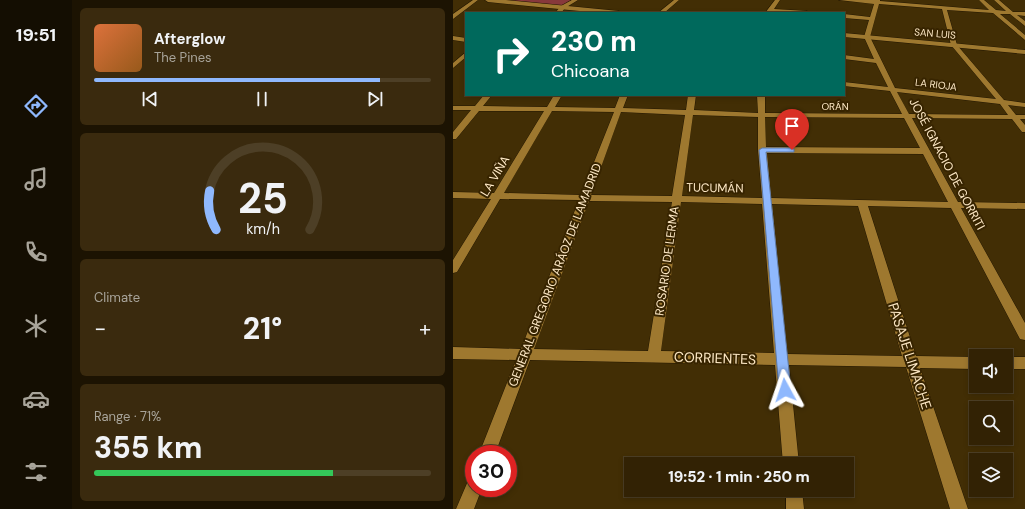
<!DOCTYPE html>
<html lang="en">
<head>
<meta charset="utf-8">
<style>
  body { margin:0; font-family:"DM Sans",sans-serif; background:#3a2a0e; color:#f1f3f6; height:100vh; display:flex; flex-direction:column; font-size:15px; white-space:nowrap }
  * { box-sizing:border-box; margin:0 }
  p { font-size:13px; color:#a8a49a }
  .icon { flex:none; width:22px; height:22px; fill:none; stroke:currentColor; stroke-width:2; stroke-linecap:round; stroke-linejoin:round }
  .map { position:relative; flex:1; overflow:hidden }
  .sheet { display:flex; flex-direction:column; gap:8px; padding:8px; background:#1c1302; width:381px }
  .sheet>* { flex:none }
  .top-card { position:absolute; left:12px; top:12px; width:380px; height:84px; border-radius:0px; box-shadow:0 2px 6px #0003,0 0 0 1px #4d3f26; background:#00695c; color:#fff; overflow:hidden }
  .controls { position:absolute; left:516px; top:349px; display:grid; gap:8px }
  .controls a { display:grid; place-items:center; width:44px; height:44px; border-radius:0px; background:#322204; box-shadow:0 2px 6px #0003,0 0 0 1px #4d3f26; font-size:20px }
  .speed { position:absolute; left:12px; top:445px; display:flex; gap:8px; font-size:20px; font-weight:700; text-align:center }
  .speed>* { display:grid; place-content:center; width:52px; height:52px; border-radius:50%; background:#322204; box-shadow:0 2px 6px #0003,0 0 0 1px #4d3f26; line-height:1 }
  .speed .limit { border:6px solid #d22; background:#fff; color:#111 }
  .pin { position:absolute; display:grid; place-items:center; width:34px; height:34px; color:#fff; margin:-41px -17px; border-radius:50% 50% 50% 0; rotate:-45deg; box-shadow:0 0 4px #0007 }
  .pin .icon { rotate:45deg }
  .me { position:absolute; width:44px; margin:-22px; rotate:355deg; stroke-linejoin:round; filter:drop-shadow(0 0 3px #0008) }
  .turn { display:flex; align-items:center; gap:14px; height:84px; padding:0 20px; font-size:18px }
  .turn .icon { width:52px; height:52px; stroke-width:2.5 }
  .turn b { display:block; font-size:28px; line-height:34px }
  .big { font-size:30px; font-weight:800; line-height:1.1 }
  .sheet .widget { flex:1; display:flex; flex-direction:column; justify-content:center; gap:6px; min-width:0; padding:0 14px; border-radius:6px; background:#3a2a0e }
  .sheet .dial { align-items:center; gap:0 }
  .dial svg { height:104px; overflow:visible; fill:none; stroke:#4d3f26; stroke-width:7; stroke-linecap:round; text-anchor:middle }
  .dial text { fill:#f1f3f6; stroke:none }
  .song { display:flex; align-items:center; gap:12px }
  .cover { width:48px; height:48px; border-radius:6px; background:linear-gradient(135deg,hsl(20 70% 55%),hsl(30 70% 35%)) }
  .played { height:4px; border-radius:2px; background:linear-gradient(90deg,#8fb8fd 85%,#4d3f26 85%) }
  .keys { display:flex; justify-content:space-around; direction:ltr }
  .heat { display:flex; justify-content:space-between; align-items:center; font-size:22px; direction:ltr }
  .charge { height:6px; border-radius:3px; background:linear-gradient(90deg,#34c759 71%,#4d3f26 0) }
  .trip { position:absolute; left:171px; top:457px; width:230px; height:40px; border-radius:0px; background:#322204; box-shadow:0 2px 6px #0003,0 0 0 1px #4d3f26; font-weight:800; line-height:40px; text-align:center }
  main { display:flex; flex:1; min-height:0 }
  .tab-bar { display:flex; flex-direction:column; width:72px; justify-content:space-around; align-items:center; background:#140e02; color:#a8a49a }
  .tab-bar .icon { width:28px; height:28px }
  .tab-bar .active { color:#8fb8fd }
  .tab-bar b { font-size:18px; color:#f1f3f6 }
  .map>svg:first-child { display:block }
</style>
</head>
<body>
<main>
<nav class="tab-bar">
<b>19:51</b>
<svg class="icon active" aria-label="directions" viewBox="0 0 24 24"><path d="M12 3l9 9-9 9-9-9zM9 14v-3h6M13 9l2 2-2 2"/></svg>
<svg class="icon" aria-label="music" viewBox="0 0 24 24"><path d="M9 18V5l10-2v13"/><circle cx="6" cy="18" r="3"/><circle cx="16" cy="16" r="3"/></svg>
<svg class="icon" aria-label="phone" viewBox="0 0 24 24"><path d="M5 4h4l2 5-3 2q2 4 5 5l2-3 5 2v4C11 20 4 13 5 4z"/></svg>
<svg class="icon" aria-label="climate" viewBox="0 0 24 24"><path d="M12 3v18M4 7l16 10M4 17L20 7"/></svg>
<svg class="icon" aria-label="car" viewBox="0 0 24 24"><path d="M5 17H2v-5l4-1 3-4h7l3 4 3 1v5h-3M9 17h6M6 11h13"/><circle cx="7" cy="17" r="2"/><circle cx="17" cy="17" r="2"/></svg>
<svg class="icon" aria-label="filters" viewBox="0 0 24 24"><path d="M4 7h16M4 17h16"/><circle cx="9" cy="7" r="2"/><circle cx="15" cy="17" r="2"/></svg>
</nav>
<section class="sheet">
<div class="widget">
<div class="song"><i class="cover"></i><div><b>Afterglow</b><p>The Pines</p></div></div>
<div class="played"></div>
<div class="keys"><svg class="icon" aria-label="previous" viewBox="0 0 24 24"><path d="M18 5L8 12l10 7zM5 5v14"/></svg><svg class="icon" aria-label="pause" viewBox="0 0 24 24"><path d="M8 5v14M16 5v14"/></svg><svg class="icon" aria-label="next" viewBox="0 0 24 24"><path d="M6 5l10 7-10 7zM19 5v14"/></svg></div>
</div>
<div class="widget dial"><svg viewBox="0 0 100 80">
<path d="M14 69A42 42 0 1 1 86 69"/>
<path d="M14 69A42 42 0 0 1 9 39" stroke="#8fb8fd"/>
<text x="50" y="56" font-size="32" font-weight="700">25</text>
<text x="50" y="72" font-size="11">km/h</text>
</svg></div>
<div class="widget"><p>Climate</p>
<div class="heat"><a>−</a><b class="big">21°</b><a>+</a></div>
</div>
<div class="widget"><p>Range · 71%</p><b class="big">355 km</b><div class="charge"></div></div>
</section>
<div class="map">
<svg width="572" height="509" viewBox="0 0 572 509">
  <rect width="100%" height="100%" fill="#422e05"/>
  <path fill="#87383b" d="M49 0H120L110 5 106 6Z"/>
  <g fill="none" stroke-linecap="round" stroke-linejoin="round">
    <defs>
      <path id="minor" d="M20 0H25L0 19V14Z
        M119 0H125L112 8 108 13H102L108 6Z
        M221 0H226L211 13H205Z
        M322 0H327L321 9 354 11 357 13 319 12 312 13Z
        M386 0H427V1L536 10 526 0H531L543 10 553 11 541 0H546L560 12H572V16L564 15 572 21V26L557 14H547L572 35V40L540 13 494 10 504 45 551 100 572 103V107L555 105 563 115H572V119H567L572 125V132H569L559 119 459 118 505 202 572 203V209L508 208 572 323V340L567 339 498 208 415 206 463 356 523 357V369L467 368 515 509H497L453 367 336 365 346 464H330L322 365 77 360 42 454H26L63 360 0 359V347L68 349 126 200 47 199 4 272 0 273V260L38 199 0 198V192L41 193 91 111H26L3 139H0V132L18 110H0V106H22L31 95H39L30 106 94 107 101 95H109L102 107 162 108 167 95H175L170 108 233 110 235 95H243L241 110 305 113 304 95H312V113L449 114 437 91 391 86V82L435 87 423 63 391 59V55L421 59 411 37 416 20 391 18V14L417 17 421 4ZM426 4 489 9 498 45 543 99 442 88 417 37ZM444 92 547 104 555 115 456 114ZM99 111 161 112 128 195 51 193ZM168 112 232 115 219 196 138 195ZM240 115 305 117V150L309 198 229 196ZM312 117 451 118 467 148 313 147ZM314 153 470 154 495 202 318 198ZM136 201 219 202 195 351 81 349ZM228 202 309 204 321 353 208 351ZM319 204 405 206 449 356 334 354Z
        M0 36 13 38V42L0 40Z
        M13 52V57L0 68V63Z
        M553 357H572V369H553Z
        M21 479V488H29L21 509H3L15 481Z
        M333 490H349L351 509H333Z"/>
      <path id="tertiary" d="M32 0H53L166 11 169 13H147L35 2Z
        M391 33 572 50V54L391 37Z"/>
    </defs>
    <use href="#minor" stroke="#231702" stroke-width="1"/>
    <use href="#tertiary" stroke="#231702" stroke-width="1"/>
    <use href="#minor" fill="#9e782f" fill-rule="evenodd"/>
    <use href="#tertiary" fill="#9e782f" fill-rule="evenodd"/>
  </g>
  <path fill="#8fb8fd" stroke="#5d78a4" d="M339 148 341 149V152H313L338 390 336 394 332 395 328 394 326 390 306 150 309 148Z"/>
  <g text-anchor="middle" stroke-width="4" stroke-linejoin="round" paint-order="stroke">
    <g font-size="10" fill="#fee9c6" stroke="#372400">
      <text transform="translate(482 33) rotate(5)" y="4">SAN LUIS</text>
      <text transform="translate(483 84) rotate(7)" y="4">LA RIOJA</text>
      <text x="382" y="110">ORÁN</text>
    </g>
    <g font-size="12" fill="#fee9c6" stroke="#372400">
      <text transform="translate(494 164) rotate(62)" y="4">JOSÉ IGNACIO DE GORRITI</text>
      <text transform="translate(42 176) rotate(-59)" y="4">LA VIÑA</text>
      <text transform="translate(262 188) rotate(1)" y="4">TUCUMÁN</text>
      <text transform="translate(214 261) rotate(-82)" y="4">ROSARIO DE LERMA</text>
      <text transform="translate(102 275) rotate(-69)" y="4">GENERAL GREGORIO ARÁOZ DE LAMADRID</text>
    </g>
    <g font-size="14" fill="#fee9c6" stroke="#372400">
      <text transform="translate(457 356) rotate(72)" y="5">PASAJE LIMACHE</text>
      <text transform="translate(262 358) rotate(2)" y="5">CORRIENTES</text>
    </g>
  </g>
</svg>
<div class="controls">
<a><svg class="icon" aria-label="sound" viewBox="0 0 24 24"><path d="M4 9h4l5-4v14l-5-4H4zM17 9q2 3 0 6"/></svg></a>
<a><svg class="icon" aria-label="search" viewBox="0 0 24 24"><circle cx="10" cy="10" r="6"/><path d="M15 15l6 6"/></svg></a>
<a><svg class="icon" aria-label="layers" viewBox="0 0 24 24"><path d="M12 4l9 5-9 5-9-5zM3 14l9 5 9-5"/></svg></a>
</div>
<div class="speed"><div class="limit">30</div></div>
<div class="pin" style="left:339px;top:150px;background:#d93025"><svg class="icon" aria-label="arrive" viewBox="0 0 24 24"><path d="M6 21V4h12l-3 4 3 4H6"/></svg></div>
<svg class="me" style="left:332px;top:390px" viewBox="-20 -20 40 40"><path d="M0-17L14 15 0 8-14 15z" fill="#8fb8fd" stroke="#fff" stroke-width="4"/></svg>
<div class="trip">19:52 · 1 min · 250 m</div>
<div class="top-card">
<div class="turn"><svg class="icon" aria-label="right" viewBox="0 0 24 24"><path d="M7 20v-9h11M14 6l5 5-5 5"/></svg><div><b>230 m</b>Chicoana</div></div>
</div>
</div>
</main>
</body>
</html>
